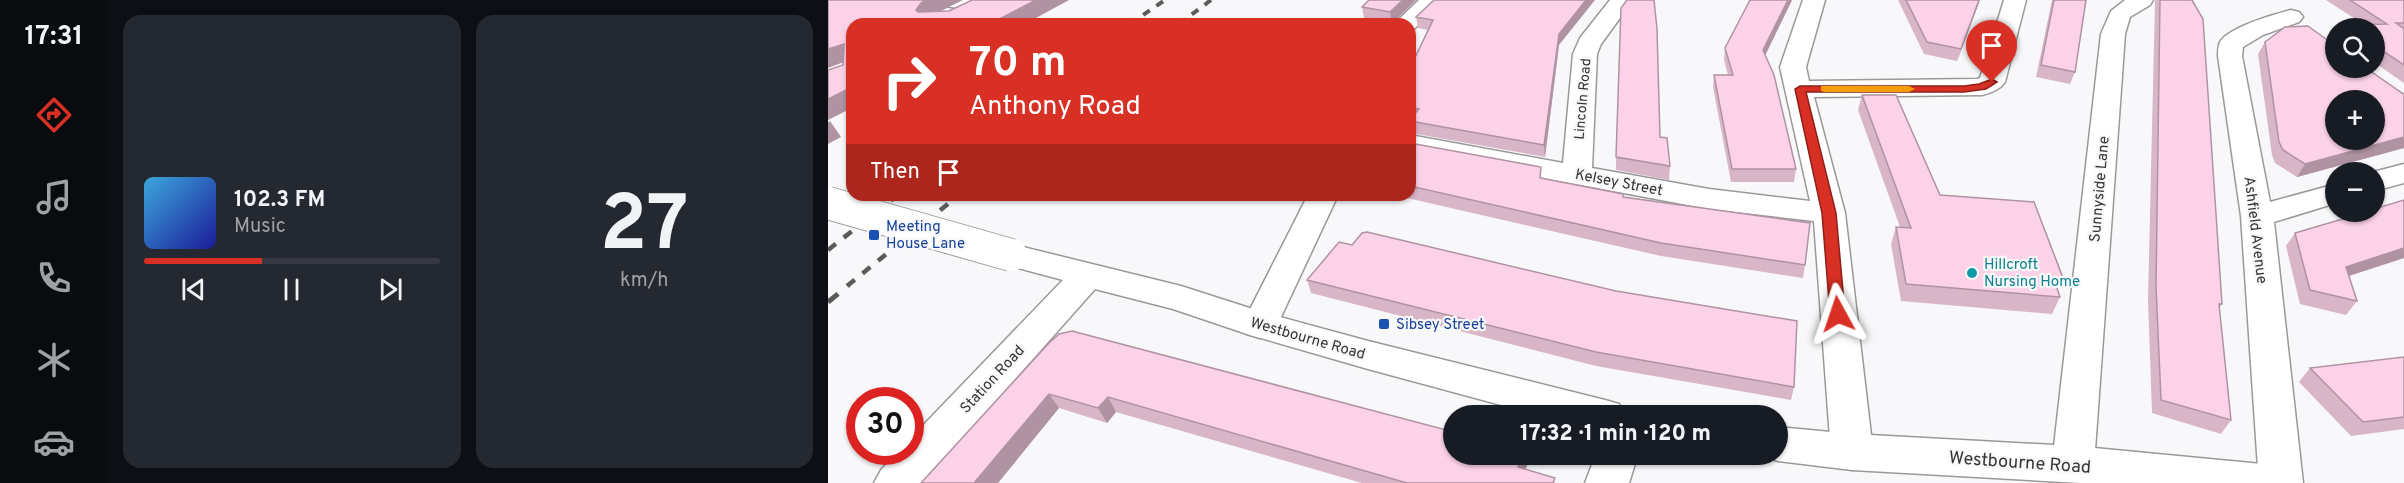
<!DOCTYPE html>
<html lang="en">
<head>
<meta charset="utf-8">
<style>
  body { margin:0; font-family:Overpass,sans-serif; background:#242831; color:#f1f3f6; height:100vh; display:flex; flex-direction:column; font-size:22px; white-space:nowrap }
  * { box-sizing:border-box; margin:0 }
  p { font-size:20px; color:#9ea1a6 }
  .icon { flex:none; width:33px; height:33px; fill:none; stroke:currentColor; stroke-width:2; stroke-linecap:round; stroke-linejoin:round }
  .map { position:relative; flex:1; overflow:hidden }
  .details { display:flex; flex-direction:column; gap:15px; padding:15px; background:#0d0f14; width:720px }
  .details>* { flex:none }
  .banner { position:absolute; left:18px; top:18px; width:570px; height:183px; border-radius:18px; box-shadow:0 2px 4px #0004; background:#d93025; color:#fff; overflow:hidden }
  .controls { position:absolute; left:1497px; top:18px; display:grid; gap:12px }
  .controls a { display:grid; place-items:center; width:60px; height:60px; border-radius:50%; background:#171b24; box-shadow:0 2px 4px #0004; font-size:30px }
  .speed { position:absolute; left:18px; top:387px; display:flex; gap:12px; font-size:30px; font-weight:700; text-align:center }
  .speed>* { display:grid; place-content:center; width:78px; height:78px; border-radius:50%; background:#171b24; box-shadow:0 2px 4px #0004; line-height:1 }
  .speed .limit { border:9px solid #d22; background:#fff; color:#111 }
  .pin { position:absolute; display:grid; place-items:center; width:51px; height:51px; color:#fff; margin:-62px -26px; border-radius:50% 50% 50% 0; rotate:-45deg; box-shadow:0 0 6px #0007 }
  .pin .icon { rotate:45deg }
  .me { position:absolute; width:66px; margin:-33px; rotate:355deg; stroke-linejoin:round; filter:drop-shadow(0 0 4px #0008) }
  .turn { display:flex; align-items:center; gap:21px; height:126px; padding:0 24px; font-size:27px }
  .turn .icon { width:78px; height:78px; stroke-width:2.5 }
  .turn b { display:block; font-size:42px; line-height:51px }
  .then { display:flex; align-items:center; height:57px; padding:0 24px; background:#0003; gap:12px; font-size:22px }
  .details .tile { flex:1; display:flex; flex-direction:column; justify-content:center; gap:9px; min-width:0; padding:0 21px; border-radius:18px; background:#242831 }
  .details .dial { align-items:center; gap:0 }
  .dial b { font-size:78px; line-height:1 }
  .song { display:flex; align-items:center; gap:18px }
  .cover { width:72px; height:72px; border-radius:9px; background:linear-gradient(135deg,hsl(200 70% 55%),hsl(240 70% 35%)) }
  .played { height:6px; border-radius:3px; background:linear-gradient(90deg,#d93025 40%,#363941 40%) }
  .keys { display:flex; justify-content:space-around; direction:ltr }
  .details .tiles { flex:1; display:grid; gap:15px; grid-template-columns:repeat(2,1fr) }
  .trip { position:absolute; left:615px; top:405px; width:345px; height:60px; border-radius:30px; background:#171b24; box-shadow:0 2px 4px #0004; font-weight:800; line-height:60px; text-align:center }
  main { display:flex; flex:1; min-height:0 }
  .dock { display:flex; flex-direction:column; width:108px; justify-content:space-around; align-items:center; background:#090b0e; color:#9ea1a6 }
  .dock .icon { width:42px; height:42px }
  .dock .on { color:#d93025 }
  .dock b { font-size:27px; color:#f1f3f6 }
  .map>svg:first-child { display:block }
</style>
</head>
<body>
<main>
<nav class="dock">
<b>17:31</b>
<svg class="icon on" aria-label="directions" viewBox="0 0 24 24"><path d="M12 3l9 9-9 9-9-9zM9 14v-3h6M13 9l2 2-2 2"/></svg>
<svg class="icon" aria-label="music" viewBox="0 0 24 24"><path d="M9 18V5l10-2v13"/><circle cx="6" cy="18" r="3"/><circle cx="16" cy="16" r="3"/></svg>
<svg class="icon" aria-label="phone" viewBox="0 0 24 24"><path d="M5 4h4l2 5-3 2q2 4 5 5l2-3 5 2v4C11 20 4 13 5 4z"/></svg>
<svg class="icon" aria-label="climate" viewBox="0 0 24 24"><path d="M12 3v18M4 7l16 10M4 17L20 7"/></svg>
<svg class="icon" aria-label="car" viewBox="0 0 24 24"><path d="M5 17H2v-5l4-1 3-4h7l3 4 3 1v5h-3M9 17h6M6 11h13"/><circle cx="7" cy="17" r="2"/><circle cx="17" cy="17" r="2"/></svg>
</nav>
<section class="details">
<div class="tiles">
<div class="tile">
<div class="song"><i class="cover"></i><div><b>102.3 FM</b><p>Music</p></div></div>
<div class="played"></div>
<div class="keys"><svg class="icon" aria-label="previous" viewBox="0 0 24 24"><path d="M18 5L8 12l10 7zM5 5v14"/></svg><svg class="icon" aria-label="pause" viewBox="0 0 24 24"><path d="M8 5v14M16 5v14"/></svg><svg class="icon" aria-label="next" viewBox="0 0 24 24"><path d="M6 5l10 7-10 7zM19 5v14"/></svg></div>
</div>
<div class="tile dial"><b>27</b><p>km/h</p></div>
</div>
</section>
<div class="map">
<svg width="1576" height="483" viewBox="0 0 1576 483">
  <rect width="100%" height="100%" fill="#f8f8fa"/>
  <g fill="none" stroke-linecap="round" stroke-linejoin="round">
    <defs>
      <path id="minor" d="M108 0H157L159 4 156 9 148 11 111 5Z
        M591 0H615L586 29 582 30V24H566Z
        M782 0H805L773 44 769 54 764 168 881 189 982 201 952 67 975 0H997L978 67 981 81 1149 79 1152 78 1176 0H1198L1177 82C1171 90 1163 93 1154 95L986 97 1017 213 1045 452 1039 465 1024 470 1009 465 1003 452 986 221 881 209 582 153V135L735 163 745 54 752 38Z
        M1297 0H1325L1322 5 1302 17 1297 34 1266 464 1260 477 1245 482 1230 477 1224 464 1273 34 1283 11Z
        M1463 10 1471 12 1475 17 1471 22 1435 35 1415 47 1414 56 1442 202 1508 184V203L1446 222 1475 483H1431L1413 216 1390 56C1390 51 1390 46 1392 42 1401 27 1447 14 1463 10Z
        M1576 164V183L1546 191 1545 172Z
        M480 195H510L445 334 432 338 419 334 414 325Z
        M768 454H810L801 483H757Z"/>
      <path id="tertiary" d="M183 244 353 286 437 313 540 341 777 400 791 404 797 416H714L540 369 419 334 345 309 267 289 95 483H46L53 470 70 452H82V439L235 280 171 263 166 255 171 247Z
        M950 427 1024 434 1245 446 1434 464 1449 470 1456 483H1253L1024 470 950 461 935 456 934 454H950Z"/>
    </defs>
    <use href="#minor" stroke="#99999a" stroke-width="3"/>
    <use href="#tertiary" stroke="#99999a" stroke-width="3"/>
    <use href="#minor" fill="#fff" fill-rule="evenodd"/>
    <use href="#tertiary" fill="#fff" fill-rule="evenodd"/>
    <path stroke="#5b5b5c" stroke-width="4" stroke-dasharray="8 8" stroke-linecap="butt" d="M302 24 337 0
      M351 24 383 0"/>
    <path stroke="#5b5b5c" stroke-width="4.5" stroke-dasharray="10 10" stroke-linecap="butt" d="M0 250 70 195
      M19 286 131 195"/>
    <path stroke="#5b5b5c" stroke-width="5" stroke-dasharray="13 13" stroke-linecap="butt" d="M0 302 21 285"/>
    <defs>
      <path id="tertiary-bridge" d="M0 203 183 255"/>
    </defs>
    <use href="#tertiary-bridge" stroke="#99999a" stroke-width="34" stroke-linecap="butt"/>
    <use href="#tertiary-bridge" stroke="#fff" stroke-width="32"/>
  </g>
  <path fill="#d9b5c8" d="M588 0 564 24 536 18 534 7Z
    M964 0 937 55 968 169 966 182H903L885 87 886 75H900L896 60 897 48Z
    M1070 0H1152L1129 61 1096 54Z
    M1224 0H1258L1247 72 1242 84 1208 77Z
    M1327 0H1364L1394 304 1391 309 1403 420 1393 434 1324 413 1320 300Z
    M1498 0H1576V83L1547 63 1546 64V28H1515L1517 25 1535 24Z
    M588 17 731 45 717 157 583 133 582 68 600 30 590 28Z
    M1437 42 1505 44 1508 68 1576 94V148L1469 177 1447 163 1444 155 1430 54Z
    M1034 95 1112 195 1235 278 1229 289 1232 297 1224 314 1073 301 1063 244 1068 227H1072L1030 110Z
    M832 137 842 166 841 180 788 170V157Z
    M582 143 714 178 795 197 977 265 975 278 833 256 566 195H582Z
    M1467 233 1576 258 1521 276 1529 301 1518 315 1472 304 1458 246Z
    M479 280 966 387 963 400 768 366 483 293Z
    M221 343 699 466 697 470 728 483H534L288 412 279 423 231 408 170 483Z
    M1576 357V429L1523 436 1471 382 1482 368Z"/>
  <path fill="#b093a2" d="M98 0H135L101 17 96 24 88 10 93 3Z
    M208 0H241L197 24H162Z
    M575 0H588L564 24 562 12Z
    M758 0H767L731 45 717 157 716 145 731 34Z
    M960 0H964L934 62 935 50Z
    M1151 0H1152L1129 61 1133 49Z
    M16 44 24 59 0 68V49Z
    M1555 51 1547 63 1546 64V61L1551 54Z
    M24 87V108L0 120V99Z
    M2 121 13 137 0 144V122Z
    M1576 137V148L1469 177 1477 164Z
    M1576 248V258L1508 280 1518 267Z
    M221 394 231 408 170 483H146Z
    M280 397 288 412 279 423 270 408Z
    M696 454H698L699 466 691 482 690 467Z"/>
  <path fill="#fcd2e8" stroke="#b093a2" stroke-width="1.5" fill-rule="evenodd" d="M0 0H98L93 3 88 10 90 12 121 11 144 0H208L162 24H24V87L0 99V70L15 65 16 44 0 49Z
    M541 0H575L562 12 534 7Z
    M606 0H758L731 34 716 145 582 121V119L591 109 582 107V68L605 20 588 17Z
    M799 0H826L829 29 832 137 839 138 842 166 788 157 793 8Z
    M922 0H960L935 50 946 75 968 169H904L886 75H905L897 48Z
    M1078 0H1151L1133 49 1099 42Z
    M1226 0H1258L1247 72 1213 65Z
    M1332 0H1364L1375 19 1394 304H1391L1403 420 1333 400 1328 286Z
    M1522 0H1576V23H1568L1576 29V65L1555 51 1551 54H1546V28H1517V25L1559 24Z
    M1480 26 1505 44 1508 45V68H1538L1574 93 1576 94V137L1477 164 1455 150 1451 142 1437 42 1457 27ZM1508 100H1546V140H1508Z
    M1034 95H1068L1112 195 1206 202 1235 278 1225 277 1232 297 1078 284 1068 227 1083 228Z
    M582 143 713 167 712 178 795 194V197L982 223 977 265 833 243 582 186Z
    M1576 200V248L1518 267 1529 301 1482 290 1467 233 1538 212H1546V209Z
    M539 232 788 291 969 321 966 387 768 352 479 280 511 242 524 245 534 233Z
    M244 331 626 432V454H696L690 467 727 478 725 483H579L280 397 270 408 221 394 146 483H93L221 343 231 334Z
    M1576 357V417L1535 422 1482 368Z"/>
  <path fill="#d93025" stroke="#8d1f18" stroke-width="1.5" d="M1164 79 1169 82 1158 89 1136 92H978L1008 213 1017 314 1015 318H1005L1002 314 994 213 967 89 972 86H1136L1151 84Z"/>
  <path fill="#f59e0b" d="M993 86H1081L1087 89 1081 92H997L993 91Z"/>
  <g fill="#1a4fb4" stroke="#f8f8fa" stroke-width="2">
    <rect x="40" y="229" width="12" height="12" rx="3"/>
    <rect x="550" y="318" width="12" height="12" rx="3"/>
  </g>
  <circle fill="#0f9aa8" stroke="#f8f8fa" stroke-width="2" cx="1144" cy="273" r="6"/>
  <g text-anchor="middle" stroke-width="4.5" stroke-linejoin="round" paint-order="stroke">
    <g font-size="14" fill="#353536" stroke="#f8f8fa">
      <text transform="translate(754 99) rotate(-85)" y="5">Lincoln Road</text>
    </g>
    <g font-size="15" fill="#353536" stroke="#f8f8fa">
      <text transform="translate(791 182) rotate(11)" y="5">Kelsey Street</text>
      <text transform="translate(1271 189) rotate(-85)" y="5">Sunnyside Lane</text>
      <text transform="translate(1428 230) rotate(83)" y="5">Ashfield Avenue</text>
      <text transform="translate(480 338) rotate(16)" y="5">Westbourne Road</text>
      <text transform="translate(164 379) rotate(-47)" y="5">Station Road</text>
    </g>
    <g font-size="15" fill="#164399" stroke="#f8f8fa" text-anchor="start">
      <text x="58" y="231">Meeting<tspan x="58" dy="17">House Lane</tspan></text>
      <text x="568" y="329">Sibsey Street</text>
    </g>
    <g font-size="15" fill="#0d838f" stroke="#f8f8fa" text-anchor="start">
      <text x="1156" y="269">Hillcroft<tspan x="1156" dy="17">Nursing Home</tspan></text>
    </g>
    <g font-size="18" fill="#353536" stroke="#f8f8fa">
      <text transform="translate(1192 462) rotate(4)" y="6">Westbourne Road</text>
    </g>
  </g>
</svg>
<div class="controls">
<a><svg class="icon" aria-label="search" viewBox="0 0 24 24"><circle cx="10" cy="10" r="6"/><path d="M15 15l6 6"/></svg></a>
<a>+</a>
<a>−</a>
</div>
<div class="speed"><div class="limit">30</div></div>
<div class="pin" style="left:1164px;top:82px;background:#d93025"><svg class="icon" aria-label="arrive" viewBox="0 0 24 24"><path d="M6 21V4h12l-3 4 3 4H6"/></svg></div>
<svg class="me" style="left:1010px;top:314px" viewBox="-20 -20 40 40"><path d="M0-17L14 15 0 8-14 15z" fill="#d93025" stroke="#fff" stroke-width="4"/></svg>
<div class="trip">17:32 · 1 min · 120 m</div>
<div class="banner">
<div class="turn"><svg class="icon" aria-label="right" viewBox="0 0 24 24"><path d="M7 20v-9h11M14 6l5 5-5 5"/></svg><div><b>70 m</b>Anthony Road</div></div>
<div class="then">Then<svg class="icon" aria-label="arrive" viewBox="0 0 24 24"><path d="M6 21V4h12l-3 4 3 4H6"/></svg></div>
</div>
</div>
</main>
</body>
</html>
